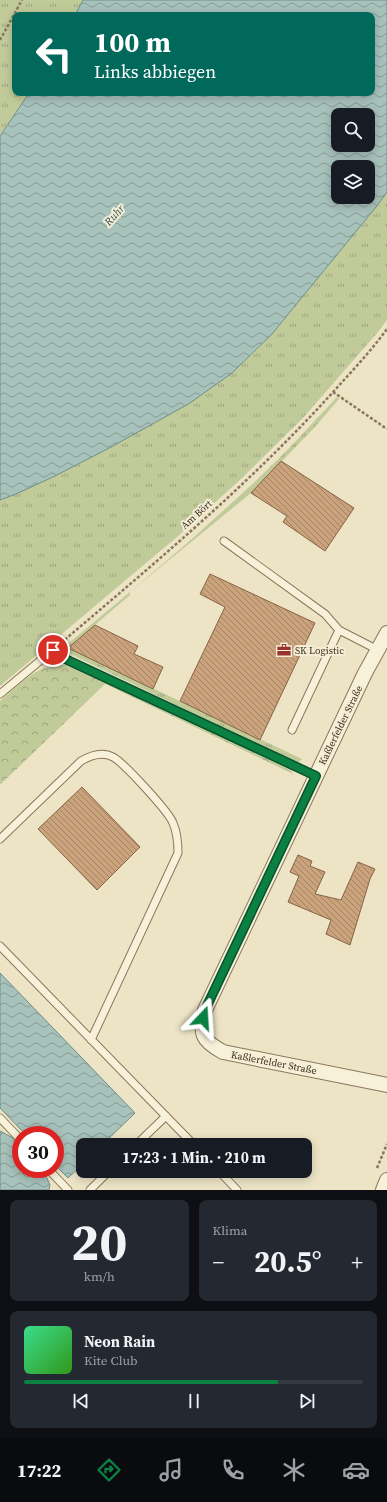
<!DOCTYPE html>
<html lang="de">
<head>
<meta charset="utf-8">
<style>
  body { margin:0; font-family:"Source Serif 4",serif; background:#242831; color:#f1f3f6; height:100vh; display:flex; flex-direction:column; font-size:15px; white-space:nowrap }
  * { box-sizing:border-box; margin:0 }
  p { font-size:13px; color:#9ea1a6 }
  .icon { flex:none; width:22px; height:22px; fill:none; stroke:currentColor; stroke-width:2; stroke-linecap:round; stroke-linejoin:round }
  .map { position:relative; height:1190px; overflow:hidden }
  .sheet { display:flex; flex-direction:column; gap:10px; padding:10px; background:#0d0f14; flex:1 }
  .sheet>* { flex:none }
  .banner { position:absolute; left:12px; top:12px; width:363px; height:84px; border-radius:8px; box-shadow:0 2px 10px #0003; background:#00695c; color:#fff; overflow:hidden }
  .fabs { position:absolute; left:331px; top:108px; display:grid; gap:8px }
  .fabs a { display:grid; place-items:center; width:44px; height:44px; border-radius:8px; background:#171b24; box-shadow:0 2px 10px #0003; font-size:20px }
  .speed { position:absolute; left:12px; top:1126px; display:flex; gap:8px; font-size:20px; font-weight:700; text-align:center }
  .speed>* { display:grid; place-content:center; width:52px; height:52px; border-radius:50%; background:#171b24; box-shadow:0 2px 10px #0003; line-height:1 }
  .speed .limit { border:6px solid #d22; background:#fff; color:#111 }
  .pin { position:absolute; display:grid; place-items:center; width:34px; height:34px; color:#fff; margin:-17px; border:2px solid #fff; border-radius:50%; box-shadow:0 1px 4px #0007 }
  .me { position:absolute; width:44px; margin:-22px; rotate:20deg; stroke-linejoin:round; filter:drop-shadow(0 0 3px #0008) }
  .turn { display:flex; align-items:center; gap:14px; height:84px; padding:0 16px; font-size:18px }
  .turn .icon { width:52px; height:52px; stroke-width:2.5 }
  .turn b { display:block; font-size:28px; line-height:34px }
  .big { font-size:30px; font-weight:700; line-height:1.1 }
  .sheet .tile { flex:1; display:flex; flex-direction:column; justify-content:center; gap:6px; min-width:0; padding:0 14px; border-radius:8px; background:#242831 }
  .sheet .dial { align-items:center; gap:0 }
  .dial b { font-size:52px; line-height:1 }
  .song { display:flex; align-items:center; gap:12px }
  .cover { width:48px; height:48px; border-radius:6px; background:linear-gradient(135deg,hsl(150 70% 55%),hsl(110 70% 35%)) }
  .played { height:4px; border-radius:2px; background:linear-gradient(90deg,#0b8043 75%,#363941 75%) }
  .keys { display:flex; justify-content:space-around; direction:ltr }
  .heat { display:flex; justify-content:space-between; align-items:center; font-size:22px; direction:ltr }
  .sheet .tiles { flex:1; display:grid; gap:10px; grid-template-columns:1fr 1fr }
  .tile:last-child { grid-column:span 2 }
  .trip { position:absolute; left:76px; top:1138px; width:236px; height:40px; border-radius:8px; background:#171b24; box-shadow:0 2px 10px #0003; font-weight:700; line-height:40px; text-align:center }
  .menu { display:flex; height:64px; justify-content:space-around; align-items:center; background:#090b0e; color:#9ea1a6 }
  .menu .icon { width:28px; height:28px }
  .menu .current { color:#0b8043 }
  .menu b { font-size:18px; color:#f1f3f6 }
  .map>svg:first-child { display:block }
</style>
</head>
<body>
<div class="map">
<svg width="387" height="1190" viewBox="0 0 387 1190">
  <defs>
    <pattern id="grass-tufts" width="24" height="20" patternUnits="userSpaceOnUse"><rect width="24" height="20" fill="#c1cb9a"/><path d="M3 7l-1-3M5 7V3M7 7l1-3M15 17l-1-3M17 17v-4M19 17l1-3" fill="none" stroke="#9ea57d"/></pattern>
    <pattern id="forest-crowns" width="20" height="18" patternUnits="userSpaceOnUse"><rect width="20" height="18" fill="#c1cb9a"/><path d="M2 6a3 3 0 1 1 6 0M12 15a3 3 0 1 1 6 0" fill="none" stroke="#9ea57d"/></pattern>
    <pattern id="water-waves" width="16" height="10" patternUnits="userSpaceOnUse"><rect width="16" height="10" fill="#a7c1bb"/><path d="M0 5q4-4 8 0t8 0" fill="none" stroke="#899d97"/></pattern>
    <pattern id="building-back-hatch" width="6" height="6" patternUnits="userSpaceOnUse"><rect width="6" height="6" fill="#caa37d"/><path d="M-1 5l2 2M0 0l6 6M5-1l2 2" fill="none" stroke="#a58566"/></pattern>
  </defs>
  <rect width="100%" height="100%" fill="#ede4c6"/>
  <path fill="url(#grass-tufts)" d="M0 0H83L75 15H15V93H29L0 135Z
    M387 192V320L378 332 303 418 241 479 177 537 0 686V500L55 476 113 446 251 355 272 334 376 207Z
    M337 397 339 399 314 428 251 493 130 592V595L68 648 302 759 299 762H295L64 651 65 646C127 595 189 543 248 488 279 460 308 428 337 397Z"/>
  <path fill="url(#forest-crowns)" d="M58 665H69L106 682 291 770 293 775 291 773 105 684 0 785V701C18 686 34 667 58 665Z"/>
  <path fill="url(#water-waves)" stroke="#6e8f89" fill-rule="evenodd" d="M83 0H387V192L376 207 272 334 232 373 190 403 113 446 55 476 16 494 0 500V136L29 93H372V15H75ZM338 115H368V145H338ZM338 167H368V197H338Z
    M0 973 135 1113 102 1145H83V1164L68 1178 55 1165V1135H26L0 1108Z
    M0 1131 13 1138 19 1154 17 1166H21V1169L43 1170 50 1185 49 1190H0Z"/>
  <path fill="url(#building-back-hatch)" stroke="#866343" d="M281 461 354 508 325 551 283 522 287 516 251 493Z
    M210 574 315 623 260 740 180 701 225 607 200 594Z
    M95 625 138 646 134 654 163 667 153 689 68 648Z
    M82 787 140 847 97 890 38 829Z
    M298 855 312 861 310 866 325 872 315 894 341 900 358 862 375 869 370 879 350 945 326 934 331 920 288 902 299 876 290 872Z"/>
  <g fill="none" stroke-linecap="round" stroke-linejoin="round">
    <defs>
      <path id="lane" d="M224 541 325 614 339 630 378 650
        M0 694 53 650 61 657 316 776
        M292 730 339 630
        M0 839 81 761C91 755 102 751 113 757 124 763 169 812 173 823 177 832 178 843 178 853L91 1040
        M0 946 194 1145
        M0 1118 21 1140
        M136 1145 166 1116
        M48 1169 68 1190
        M219 1171 237 1190
        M90 1190 109 1171"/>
      <path id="street" d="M387 633 365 673 205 1010C200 1034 201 1040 223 1052L387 1085
        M383 1190 387 1180"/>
    </defs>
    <use href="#lane" stroke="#88775c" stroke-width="9"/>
    <use href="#street" stroke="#88775c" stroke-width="16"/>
    <path stroke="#88775c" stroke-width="2.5" stroke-dasharray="3 2" stroke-linecap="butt" d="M0 40 22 0
      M333 392 387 429
      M61 643C156 562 251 483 334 391 352 371 371 351 387 329
      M377 1168 387 1144"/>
    <use href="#lane" stroke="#f8f1d9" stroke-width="7"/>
    <use href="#street" stroke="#f8f1d9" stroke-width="14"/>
  </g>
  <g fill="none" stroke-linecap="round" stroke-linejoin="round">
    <defs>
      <path id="route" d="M53 650 61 657 316 776 205 1010 203 1018"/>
    </defs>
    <use href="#route" stroke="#07532c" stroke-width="10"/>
    <use href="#route" stroke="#0b8043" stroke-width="7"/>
  </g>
  <defs>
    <symbol id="office-bare" viewBox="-9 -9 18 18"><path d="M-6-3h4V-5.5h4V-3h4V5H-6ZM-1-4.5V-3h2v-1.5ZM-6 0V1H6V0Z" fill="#95352e" stroke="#f5eed5" stroke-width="2.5" paint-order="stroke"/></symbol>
  </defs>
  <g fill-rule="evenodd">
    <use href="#office-bare" x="274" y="640" width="20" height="20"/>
  </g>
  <g text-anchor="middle" stroke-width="4" stroke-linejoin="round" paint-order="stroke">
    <g font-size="10" fill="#382d1f" stroke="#f5eed5">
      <text transform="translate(196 514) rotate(-42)" y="4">Am Bört</text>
      <text transform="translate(340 725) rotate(-64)" y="4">Kaßlerfelder Straße</text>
      <text transform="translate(274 1062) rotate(11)" y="4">Kaßlerfelder Straße</text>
    </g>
    <g font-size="10" fill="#382d1f" stroke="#f5eed5" text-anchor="start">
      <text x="295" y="654">SK Logistic</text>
    </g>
    <g font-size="11" font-style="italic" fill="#2f5757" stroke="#f5eed5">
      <text transform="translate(114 215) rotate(-48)" y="4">Ruhr</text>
    </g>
  </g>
</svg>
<div class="fabs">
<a><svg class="icon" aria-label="search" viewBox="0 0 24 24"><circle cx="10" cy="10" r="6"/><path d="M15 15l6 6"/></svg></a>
<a><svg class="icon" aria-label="layers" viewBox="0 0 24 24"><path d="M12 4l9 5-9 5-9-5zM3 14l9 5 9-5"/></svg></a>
</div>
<div class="speed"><div class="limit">30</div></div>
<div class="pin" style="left:53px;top:650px;background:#d93025"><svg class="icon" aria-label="arrive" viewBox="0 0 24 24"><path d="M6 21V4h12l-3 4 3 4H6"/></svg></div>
<svg class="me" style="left:203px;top:1018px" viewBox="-20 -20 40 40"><path d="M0-17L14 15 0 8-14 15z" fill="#0b8043" stroke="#fff" stroke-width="4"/></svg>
<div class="trip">17:23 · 1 Min. · 210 m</div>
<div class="banner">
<div class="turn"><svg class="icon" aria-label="left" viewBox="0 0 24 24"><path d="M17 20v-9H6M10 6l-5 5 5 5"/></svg><div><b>100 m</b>Links abbiegen</div></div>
</div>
</div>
<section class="sheet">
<div class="tiles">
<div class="tile dial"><b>20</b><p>km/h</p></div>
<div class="tile"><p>Klima</p>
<div class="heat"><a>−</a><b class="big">20.5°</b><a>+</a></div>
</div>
<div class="tile">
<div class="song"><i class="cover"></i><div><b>Neon Rain</b><p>Kite Club</p></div></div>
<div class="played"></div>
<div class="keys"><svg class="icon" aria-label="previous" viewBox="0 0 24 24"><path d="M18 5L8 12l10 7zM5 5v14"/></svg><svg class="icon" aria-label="pause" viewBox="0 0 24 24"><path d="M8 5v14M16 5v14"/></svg><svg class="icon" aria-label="next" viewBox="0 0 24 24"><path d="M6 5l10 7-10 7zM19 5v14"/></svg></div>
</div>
</div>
</section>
<nav class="menu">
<b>17:22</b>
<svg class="icon current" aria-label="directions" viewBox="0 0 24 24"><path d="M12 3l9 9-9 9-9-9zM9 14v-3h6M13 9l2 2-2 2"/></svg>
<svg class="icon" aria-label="music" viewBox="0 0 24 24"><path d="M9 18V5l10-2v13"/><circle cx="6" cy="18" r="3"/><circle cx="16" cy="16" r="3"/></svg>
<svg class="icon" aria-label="phone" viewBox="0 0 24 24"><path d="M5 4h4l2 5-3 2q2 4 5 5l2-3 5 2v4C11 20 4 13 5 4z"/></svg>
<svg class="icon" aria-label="climate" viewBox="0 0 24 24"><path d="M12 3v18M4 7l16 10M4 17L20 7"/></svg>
<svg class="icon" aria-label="car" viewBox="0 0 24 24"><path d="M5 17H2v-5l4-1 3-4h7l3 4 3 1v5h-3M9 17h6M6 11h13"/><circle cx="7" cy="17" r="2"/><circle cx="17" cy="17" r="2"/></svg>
</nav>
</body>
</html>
